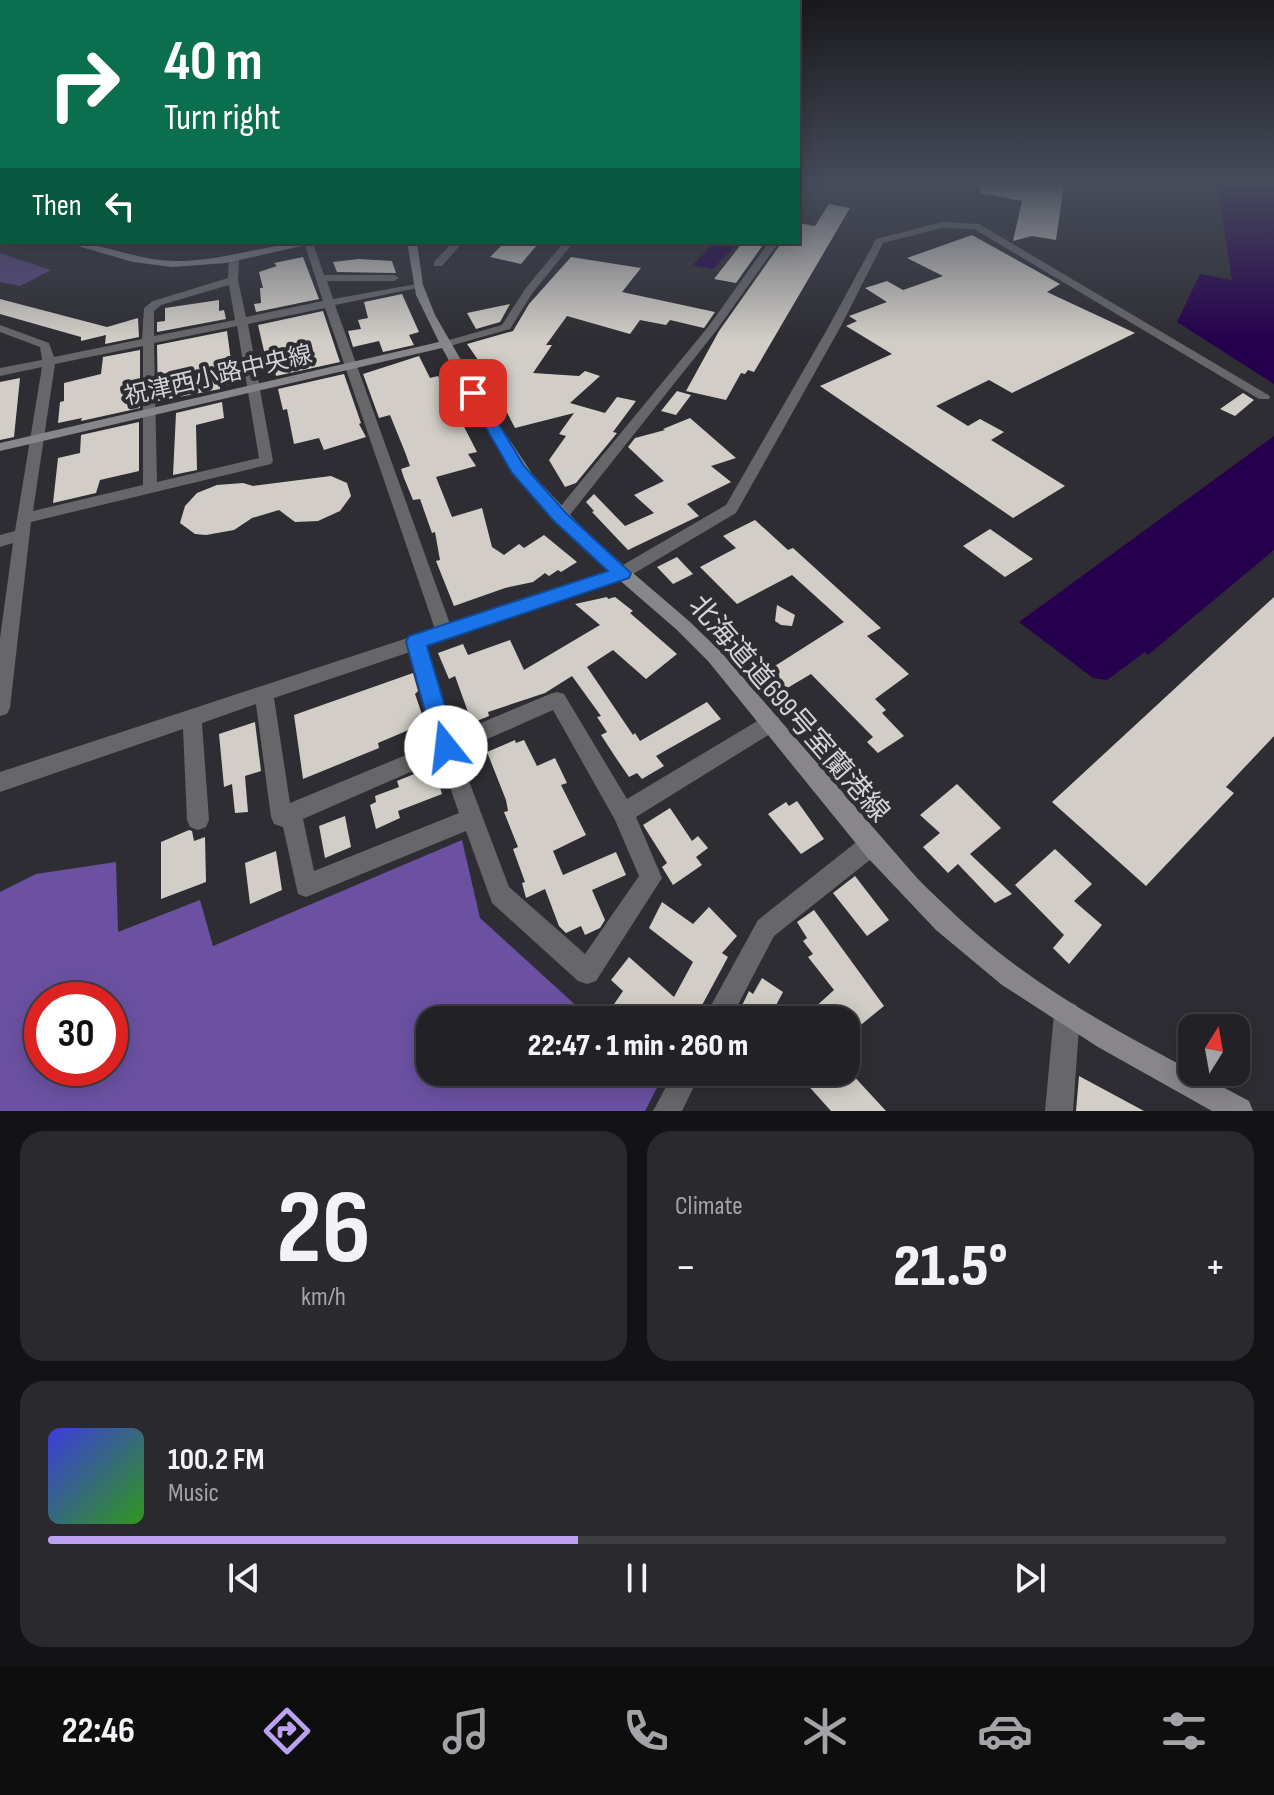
<!DOCTYPE html>
<html lang="en">
<head>
<meta charset="utf-8">
<style>
  body { margin:0; font-family:"Sofia Sans Condensed","Noto Sans JP",sans-serif; background:#2a2a2e; color:#f1f3f6; height:100vh; display:flex; flex-direction:column; font-size:30px; white-space:nowrap }
  * { box-sizing:border-box; margin:0 }
  p { font-size:26px; color:#a2a4a7 }
  .icon { flex:none; width:44px; height:44px; fill:none; stroke:currentColor; stroke-width:2; stroke-linecap:round; stroke-linejoin:round }
  .map { position:relative; height:1111px; overflow:hidden }
  .details { display:flex; flex-direction:column; gap:20px; padding:20px; background:#131315; flex:1 }
  .details>* { flex:none }
  .top-card { position:absolute; left:0px; top:0px; width:800px; height:244px; box-shadow:0 4px 20px #0003,0 0 0 2px #3f3f43; background:#0b6e4f; color:#fff; overflow:hidden }
  .needle { width:52px; rotate:11deg }
  .controls { position:absolute; left:1178px; top:1014px; display:grid; gap:16px }
  .controls a { display:grid; place-items:center; width:72px; height:72px; border-radius:16px; background:#222226; box-shadow:0 4px 20px #0003,0 0 0 2px #3f3f43; font-size:40px }
  .speed { position:absolute; left:24px; top:982px; display:flex; gap:16px; font-size:40px; font-weight:700; text-align:center }
  .speed>* { display:grid; place-content:center; width:104px; height:104px; border-radius:50%; background:#222226; box-shadow:0 4px 20px #0003,0 0 0 2px #3f3f43; line-height:1 }
  .speed .limit { border:12px solid #d22; background:#fff; color:#111 }
  .pin { position:absolute; display:grid; place-items:center; width:68px; height:68px; color:#fff; margin:-34px; border-radius:16px; box-shadow:0 4px 12px #0006 }
  .me { position:absolute; width:88px; margin:-44px; rotate:344deg; stroke-linejoin:round; filter:drop-shadow(0 0 6px #0008) }
  .turn { display:flex; align-items:center; gap:28px; height:168px; padding:0 32px; font-size:36px }
  .turn .icon { width:104px; height:104px; stroke-width:2.5 }
  .turn b { display:block; font-size:56px; line-height:68px }
  .then { display:flex; align-items:center; height:76px; padding:0 32px; background:#0003; gap:16px; font-size:30px }
  .big { font-size:60px; font-weight:800; line-height:1.1 }
  .details .card { flex:1; display:flex; flex-direction:column; justify-content:center; gap:12px; min-width:0; padding:0 28px; border-radius:24px; background:#2a2a2e }
  .details .dial { align-items:center; gap:0 }
  .dial b { font-size:104px; line-height:1 }
  .song { display:flex; align-items:center; gap:24px }
  .cover { width:96px; height:96px; border-radius:12px; background:linear-gradient(135deg,hsl(240 70% 55%),hsl(110 70% 35%)) }
  .played { height:8px; border-radius:4px; background:linear-gradient(90deg,#bca0f2 45%,#3f3f43 45%) }
  .keys { display:flex; justify-content:space-around; direction:ltr }
  .heat { display:flex; justify-content:space-between; align-items:center; font-size:44px; direction:ltr }
  .details .tiles { flex:1; display:grid; gap:20px; grid-template-columns:1fr 1fr }
  .card:last-child { grid-column:span 2 }
  .trip { position:absolute; left:416px; top:1006px; width:444px; height:80px; border-radius:24px; background:#222226; box-shadow:0 4px 20px #0003,0 0 0 2px #3f3f43; font-weight:800; line-height:80px; text-align:center }
  .tabs { display:flex; height:128px; justify-content:space-around; align-items:center; background:#0e0e0f; color:#a2a4a7 }
  .tabs .icon { width:56px; height:56px }
  .tabs .current { color:#bca0f2 }
  .tabs b { font-size:36px; color:#f1f3f6 }
  .map>svg:first-child { display:block }
</style>
</head>
<body>
<div class="map">
<svg width="1274" height="1111" viewBox="0 0 1274 1111">
  <rect width="100%" height="100%" fill="#2e2d33"/>
  <path fill="#57467d" d="M0 253 51 270 20 286 0 282Z"/>
  <path fill="#6c51a2" fill-rule="evenodd" d="M462 840 480 918 592 1020H430V1072H649L660 1082 645 1111H0V892L36 874 116 862 118 932 200 900 213 946ZM42 1000H110V1068H42Z"/>
  <path fill="#26004e" d="M1217 184H1274V384L1177 322 1200 274 1232 280Z
    M715 242H739L713 269 693 265Z
    M1274 436V550L1148 655 1145 652 1107 680 1093 678 1019 622Z"/>
  <path fill="#d2cec7" d="M981 184H1064L1056 240 1032 236 1013 241 1022 201 980 193Z
    M829 204 850 208 754 372 748 370 745 374 741 373 726 400 686 391 719 331 782 242H798V223L815 226Z
    M972 235 1060 284 1047 292 1135 333 1012 393 989 380 936 406 968 426 980 419 1004 432 991 440 1065 486 1013 518 820 386 892 354 846 326 857 321 849 316 887 302 865 288 887 281 903 290 943 276 907 258Z
    M505 242 520 243 537 245 521 264 490 257Z
    M743 242H765L736 283 714 279Z
    M303 257 319 299 256 312 254 304 261 303 260 288H263L259 272 277 266 274 263Z
    M571 257 641 268 622 292 715 312 704 328 670 320 666 325 640 320 630 334 567 316 546 345H552L533 373 579 376 585 371 600 376 570 403 605 413 617 397 636 401 613 432 617 433 576 483 565 487 549 460 566 436 559 434 574 413 515 428 485 370 467 344 513 331 529 304Z
    M359 259 392 261 396 273 337 272 333 262Z
    M402 294 419 332 409 335 414 345 383 352 379 341 353 347 348 331 361 329 358 320 368 318 364 302Z
    M0 299 107 327 138 318 139 337 105 344 106 335 81 341V337L0 314Z
    M219 300V311L224 310 226 319 157 332V322L165 321V308Z
    M510 304 500 322 476 329 467 313Z
    M323 311 340 362 276 376 273 363 267 364 258 325Z
    M227 331 234 383 220 386V389L158 401 157 345Z
    M140 350V408L81 421 82 418 58 423 60 402 64 401V383L101 374 103 357Z
    M419 356 430 378 438 376 477 452 468 454 476 466 436 477 452 517 482 508 492 547 504 555 519 544 524 548 544 535 577 562 561 572 558 570 549 576 545 573 533 582 505 588 454 606 436 561 440 560 435 532 432 533 420 499 413 500 404 478 401 469 410 466 405 452 390 415 379 418 363 374Z
    M344 374 361 423 359 424 366 437 324 450 319 438 294 444 287 409 283 410 278 389Z
    M20 378 14 437 0 440V382Z
    M677 391 691 395 676 415 661 411Z
    M1243 393 1254 400 1235 416 1220 409Z
    M222 402 224 418 196 425 197 470 173 475 176 413Z
    M690 418 736 458 711 466 731 482 687 504 699 516 628 550 592 512 594 511 586 502 594 494 625 526 654 513 634 495 664 481 628 447 635 438 665 430 663 429Z
    M139 422V471L100 480 96 493 53 503 58 458 80 453 81 435Z
    M331 476 347 483 351 496 340 511 318 521 295 522 279 510 252 518 234 530 206 535 195 534 180 523 185 506 197 493 217 485 243 483 253 486Z
    M755 520 788 550 793 548 881 628 867 636 909 674 875 699 886 710 882 713 904 736 878 753 867 742 873 737 811 674 784 690 767 671 844 622 792 575 737 604 700 567 736 548 723 536Z
    M990 529 1033 559 1005 577 963 546Z
    M677 557 693 574 673 584 657 567Z
    M607 597 608 599 615 597 633 611 630 613 677 654 646 679 613 650 587 667 633 735 635 733 640 741 707 702 721 719 656 756 664 766 642 779 637 773 629 777 616 758 601 735 607 732 597 717 601 716 572 676 545 693 488 712 489 716 472 723 455 676 449 679 438 653 463 644 468 655 510 640 524 670 600 625 575 604Z
    M1274 597V736L1226 787 1234 793 1146 886 1052 802Z
    M777 605 795 615 792 626 781 625 775 621Z
    M413 673 418 691 415 694 428 732 414 738 411 729 378 743 379 748 303 779 294 715Z
    M255 722 261 771 245 776 248 812 235 813 232 784 224 787 219 734Z
    M515 740 516 743 524 740 537 766 555 758 567 783 561 785 586 835 553 851 563 875 616 852 626 875 592 890 605 920 600 928 585 935 581 926 566 933 559 926 545 889 526 898 522 883 525 882 513 849 518 847 504 812 508 811 506 800 487 752Z
    M439 764 445 781 439 784 442 794 398 811 400 818 376 829 370 805 376 802 375 796 399 787 397 781Z
    M957 784 1001 828 970 854 1012 894 995 903 958 864 948 873 923 847 940 833 920 815Z
    M797 801 824 839 801 854 768 814 786 802 789 806Z
    M670 808 692 841 698 836 708 848 696 857 702 865 673 885 662 867 667 863 643 825Z
    M345 816 351 847 325 858 319 826Z
    M189 830 192 831 194 841 205 837 206 882 161 899V842Z
    M1055 849 1092 884 1074 901 1102 925 1069 964 1053 948 1064 935 1015 885Z
    M276 851 282 890 250 904 245 863Z
    M855 876 889 920 867 936 833 893Z
    M662 902 693 924 709 907 737 936 722 953 728 957 694 1020H621L610 1010 623 991 611 980 629 957 674 997 693 962 649 928Z
    M814 910 884 1006 846 1037V1020H822L813 1009 834 990 808 957 813 954 803 941 807 938 797 922Z
    M762 978 783 992 771 1015 761 1009 755 1020H735L749 991 753 994Z
    M796 1072H850L886 1111H831Z
    M1079 1076 1144 1111H1076Z"/>
  <g fill="none" stroke-linecap="round" stroke-linejoin="round">
    <path fill="#67676a" fill-rule="evenodd" d="M798 204 804 206 798 211Z
      M942 222 979 224 1270 396 1269 399H1259L974 229 942 228 883 243 841 326 736 513 628 577 426 646 452 735 550 694 557 692 564 694 627 799 764 717 771 714 778 717 781 723 778 729 636 817 662 878 596 981 587 984 578 981 492 903 466 831 306 897 298 894 283 827 274 824 271 817 256 704 202 723 209 820 206 827 198 830 190 827 187 820 183 729 0 792V772L435 629 325 308 248 324 273 461 271 464 31 522 10 708 7 714 0 716V638L13 543 0 547V535L15 531 42 367 0 376V368L42 360 40 347 0 332V325L49 343 54 357 142 339 144 308 153 301 228 278 229 257 234 254 239 257 238 280 246 317 323 301 304 242 313 243 324 275H394L399 278 394 281H327L333 299 422 283V287L335 305 450 624 616 569 726 505 829 326 876 239ZM229 285 235 320 154 336V311L161 305ZM237 326 259 458 157 482 154 343ZM143 346V485L33 511 55 364ZM410 652 435 743 290 803 274 698ZM553 710 615 820 639 876 585 954 509 887 458 752ZM440 759 459 813 314 871 303 819Z
      M453 242H463L442 266H434V262Z
      M564 242H574L533 292 510 329 450 346H442V342L502 325 525 289Z
      M769 242H779L716 331 565 521H555L552 517 555 513 708 327Z
      M872 833 880 836 883 844 880 852 774 936 730 1020H703L758 920 864 836Z
      M1067 1001 1076 1005 1080 1014 1073 1111H1045L1054 1014 1058 1005Z
      M674 1072H701L682 1111H653Z"/>
    <path fill="#88868b" fill-rule="evenodd" d="M0 222H2V228H0Z
      M64 242C101 242 135 260 173 261 223 262 270 242 319 242L226 263 172 267 133 262Z
      M407 242H417L423 285 435 315 491 412 533 475 591 537 689 621 720 651 917 878C949 910 981 940 1018 967 1090 1020 1171 1059 1249 1101L1253 1111H1212L1098 1047 1002 985 936 930 867 857 708 661 677 630 579 545 540 503 491 435 442 348 0 451V443L439 342 416 295Z"/>
  </g>
  <linearGradient id="sky" x2="0" y2="1"><stop stop-color="#19191c"/><stop offset="0.54" stop-color="#464c5b"/><stop offset="1" stop-color="#464c5b" stop-opacity="0"/></linearGradient>
  <rect width="1274" height="340" fill="url(#sky)"/>
  <path fill="#1a73e8" stroke="#114b97" stroke-width="2" d="M473 388 480 393 524 466 566 513 631 573 629 578 427 646 457 747 454 754 446 757 438 754 435 747 406 642 409 636 608 571 554 521 512 473 466 393Z"/>
  <g text-anchor="middle" stroke-width="8" stroke-linejoin="round" paint-order="stroke">
    <g font-size="24" fill="#d4d3d7" stroke="#2e2d33">
      <text transform="translate(218 375) rotate(-13)" y="8">祝津西小路中央線</text>
    </g>
    <g font-size="28" fill="#d4d3d7" stroke="#2e2d33">
      <text transform="translate(790 708) rotate(49)" y="10">北海道道699号室蘭港線</text>
    </g>
  </g>
</svg>
<div class="controls">
<a><svg class="needle" viewBox="-14 -14 28 28"><path d="M0-13l5 13h-10z" fill="#e53935"/><path d="M0 13l5-13h-10z" fill="#a2a4a7"/></svg></a>
</div>
<div class="speed"><div class="limit">30</div></div>
<div class="pin" style="left:473px;top:393px;background:#d93025"><svg class="icon" aria-label="arrive" viewBox="0 0 24 24"><path d="M6 21V4h12l-3 4 3 4H6"/></svg></div>
<svg class="me" style="left:446px;top:747px" viewBox="-20 -20 40 40"><circle r="19" fill="#fff"/><path d="M0-13L10 11 0 6-10 11z" fill="#1a73e8"/></svg>
<div class="trip">22:47 · 1 min · 260 m</div>
<div class="top-card">
<div class="turn"><svg class="icon" aria-label="right" viewBox="0 0 24 24"><path d="M7 20v-9h11M14 6l5 5-5 5"/></svg><div><b>40 m</b>Turn right</div></div>
<div class="then">Then<svg class="icon" aria-label="left" viewBox="0 0 24 24"><path d="M17 20v-9H6M10 6l-5 5 5 5"/></svg></div>
</div>
</div>
<section class="details">
<div class="tiles">
<div class="card dial"><b>26</b><p>km/h</p></div>
<div class="card"><p>Climate</p>
<div class="heat"><a>−</a><b class="big">21.5°</b><a>+</a></div>
</div>
<div class="card">
<div class="song"><i class="cover"></i><div><b>100.2 FM</b><p>Music</p></div></div>
<div class="played"></div>
<div class="keys"><svg class="icon" aria-label="previous" viewBox="0 0 24 24"><path d="M18 5L8 12l10 7zM5 5v14"/></svg><svg class="icon" aria-label="pause" viewBox="0 0 24 24"><path d="M8 5v14M16 5v14"/></svg><svg class="icon" aria-label="next" viewBox="0 0 24 24"><path d="M6 5l10 7-10 7zM19 5v14"/></svg></div>
</div>
</div>
</section>
<nav class="tabs">
<b>22:46</b>
<svg class="icon current" aria-label="directions" viewBox="0 0 24 24"><path d="M12 3l9 9-9 9-9-9zM9 14v-3h6M13 9l2 2-2 2"/></svg>
<svg class="icon" aria-label="music" viewBox="0 0 24 24"><path d="M9 18V5l10-2v13"/><circle cx="6" cy="18" r="3"/><circle cx="16" cy="16" r="3"/></svg>
<svg class="icon" aria-label="phone" viewBox="0 0 24 24"><path d="M5 4h4l2 5-3 2q2 4 5 5l2-3 5 2v4C11 20 4 13 5 4z"/></svg>
<svg class="icon" aria-label="climate" viewBox="0 0 24 24"><path d="M12 3v18M4 7l16 10M4 17L20 7"/></svg>
<svg class="icon" aria-label="car" viewBox="0 0 24 24"><path d="M5 17H2v-5l4-1 3-4h7l3 4 3 1v5h-3M9 17h6M6 11h13"/><circle cx="7" cy="17" r="2"/><circle cx="17" cy="17" r="2"/></svg>
<svg class="icon" aria-label="filters" viewBox="0 0 24 24"><path d="M4 7h16M4 17h16"/><circle cx="9" cy="7" r="2"/><circle cx="15" cy="17" r="2"/></svg>
</nav>
</body>
</html>
